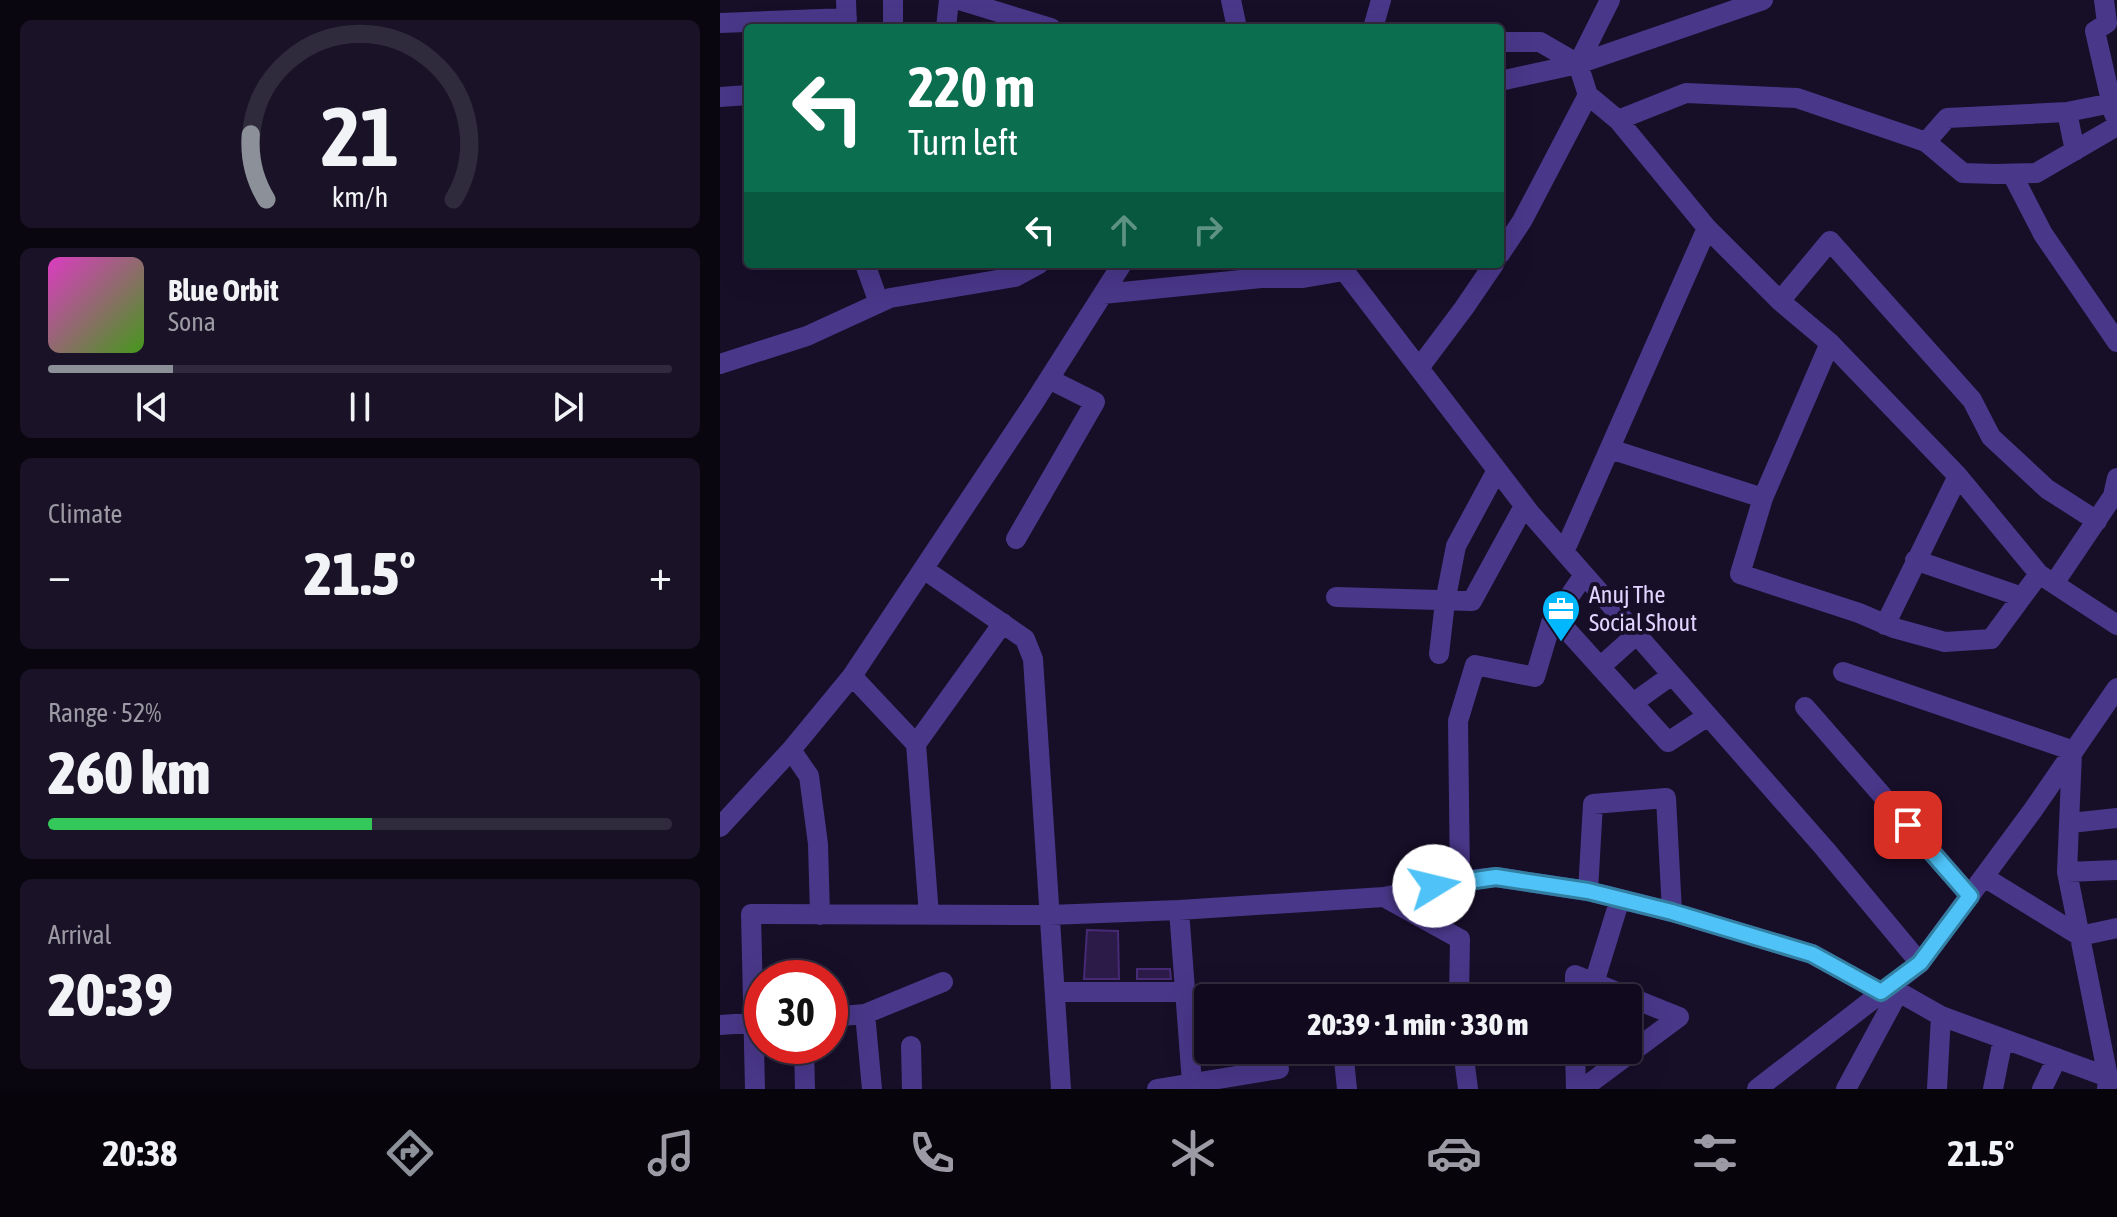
<!DOCTYPE html>
<html lang="en">
<head>
<meta charset="utf-8">
<style>
  body { margin:0; font-family:"Asap Condensed",sans-serif; background:#1a1327; color:#f1f3f6; height:100vh; display:flex; flex-direction:column; font-size:30px; white-space:nowrap }
  * { box-sizing:border-box; margin:0 }
  p { font-size:26px; color:#9c9aa4 }
  .icon { flex:none; width:44px; height:44px; fill:none; stroke:currentColor; stroke-width:2; stroke-linecap:round; stroke-linejoin:round }
  .map { position:relative; flex:1; overflow:hidden }
  .drawer { display:flex; flex-direction:column; gap:20px; padding:20px; background:#090610; width:720px }
  .drawer>* { flex:none }
  .guide { position:absolute; left:24px; top:24px; width:760px; height:244px; border-radius:8px; box-shadow:0 8px 32px #0002,0 0 0 2px #302b3c; background:#0b6e4f; color:#fff; overflow:hidden }
  .speed { position:absolute; left:24px; top:960px; display:flex; gap:16px; font-size:40px; font-weight:700; text-align:center }
  .speed>* { display:grid; place-content:center; width:104px; height:104px; border-radius:50%; background:#110a1e; box-shadow:0 8px 32px #0002,0 0 0 2px #302b3c; line-height:1 }
  .speed .limit { border:12px solid #d22; background:#fff; color:#111 }
  .pin { position:absolute; display:grid; place-items:center; width:68px; height:68px; color:#fff; margin:-34px; border-radius:16px; box-shadow:0 4px 12px #0006 }
  .me { position:absolute; width:88px; margin:-44px; rotate:81deg; stroke-linejoin:round; filter:drop-shadow(0 0 6px #0008) }
  .turn { display:flex; align-items:center; gap:28px; height:168px; padding:0 32px; font-size:36px }
  .turn .icon { width:104px; height:104px; stroke-width:2.5 }
  .turn b { display:block; font-size:56px; line-height:68px }
  .lanes { display:flex; align-items:center; height:76px; padding:0 32px; background:#0003; justify-content:center; gap:40px; direction:ltr }
  .lanes .off { opacity:.35 }
  .big { font-size:60px; font-weight:800; line-height:1.1 }
  .drawer .widget { flex:1; display:flex; flex-direction:column; justify-content:center; gap:12px; min-width:0; padding:0 28px; border-radius:12px; background:#1a1327 }
  .drawer .dial { align-items:center; gap:0 }
  .dial svg { height:208px; overflow:visible; fill:none; stroke:#302b3c; stroke-width:7; stroke-linecap:round; text-anchor:middle }
  .dial text { fill:#f1f3f6; stroke:none }
  .song { display:flex; align-items:center; gap:24px }
  .cover { width:96px; height:96px; border-radius:12px; background:linear-gradient(135deg,hsl(310 70% 55%),hsl(100 70% 35%)) }
  .played { height:8px; border-radius:4px; background:linear-gradient(90deg,#8c9099 20%,#302b3c 20%) }
  .keys { display:flex; justify-content:space-around; direction:ltr }
  .heat { display:flex; justify-content:space-between; align-items:center; font-size:44px; direction:ltr }
  .charge { height:12px; border-radius:6px; background:linear-gradient(90deg,#34c759 52%,#302b3c 0) }
  .trip { position:absolute; left:474px; top:984px; width:448px; height:80px; border-radius:8px; background:#110a1e; box-shadow:0 8px 32px #0002,0 0 0 2px #302b3c; font-weight:800; line-height:80px; text-align:center }
  .menu { display:flex; height:128px; justify-content:space-around; align-items:center; background:#07040c; color:#9c9aa4 }
  .menu .icon { width:56px; height:56px }
  .menu .selected { color:#8c9099 }
  .menu b { font-size:36px; color:#f1f3f6 }
  main { display:flex; flex:1; min-height:0 }
  .map>svg:first-child { display:block }
</style>
</head>
<body>
<main>
<section class="drawer">
<div class="widget dial"><svg viewBox="0 0 100 80">
<path d="M14 69A42 42 0 1 1 86 69"/>
<path d="M14 69A42 42 0 0 1 8 44" stroke="#8c9099"/>
<text x="50" y="56" font-size="32" font-weight="700">21</text>
<text x="50" y="72" font-size="11">km/h</text>
</svg></div>
<div class="widget">
<div class="song"><i class="cover"></i><div><b>Blue Orbit</b><p>Sona</p></div></div>
<div class="played"></div>
<div class="keys"><svg class="icon" aria-label="previous" viewBox="0 0 24 24"><path d="M18 5L8 12l10 7zM5 5v14"/></svg><svg class="icon" aria-label="pause" viewBox="0 0 24 24"><path d="M8 5v14M16 5v14"/></svg><svg class="icon" aria-label="next" viewBox="0 0 24 24"><path d="M6 5l10 7-10 7zM19 5v14"/></svg></div>
</div>
<div class="widget"><p>Climate</p>
<div class="heat"><a>−</a><b class="big">21.5°</b><a>+</a></div>
</div>
<div class="widget"><p>Range · 52%</p><b class="big">260 km</b><div class="charge"></div></div>
<div class="widget"><p>Arrival</p><b class="big">20:39</b></div>
</section>
<div class="map">
<svg width="1397" height="1089" viewBox="0 0 1397 1089">
  <rect width="100%" height="100%" fill="#170e28"/>
  <path fill="#2c1a49" stroke="#472a76" stroke-width="2" d="M367 930 398 931 399 979H364Z
    M417 969H450L451 979H417Z
    M485 987H510L511 998H485Z"/>
  <g fill="none" stroke-linecap="round" stroke-linejoin="round">
    <path stroke="#493789" stroke-width="20" d="M126 0 127 28
      M239 0 331 28
      M511 0 517 28
      M1384 0 1387 23 1375 31 1394 114
      M1 23 127 18
      M173 28V0
      M226 28 229 0
      M653 28 661 0
      M780 42H820L858 64 868 95 898 120 987 228 1060 301 1110 343 1238 476 1319 574 1397 625
      M858 64 890 0
      M780 81 858 64 1043 0
      M0 97 28 95
      M1347 112 1355 151
      M898 120 966 93 1077 98 1206 142 1243 173 1275 174 1316 173 1397 126
      M1206 142 1227 118 1347 112 1392 103
      M1292 174 1323 234 1397 342
      M780 254 802 221 868 95
      M145 264 159 303
      M619 264 810 513 1105 849 1200 963
      M383 294 541 278H583L624 271
      M1060 301 1110 241 1252 400 1271 437 1327 489 1377 521
      M1110 343 1043 498 1020 574 1139 613 1174 628 1225 642 1271 639 1319 574
      M0 364 87 336 170 298 295 277 319 264
      M699 368 744 308 774 264
      M890 449 1043 498
      M296 539 375 402 329 379
      M844 552 987 228
      M1195 560 1302 597
      M205 570 305 639 313 659 341 1089
      M1335 582 1393 496 1397 478
      M616 597 752 601 804 506
      M835 617 948 742 988 716
      M1165 625 1238 476
      M719 654 725 602 736 546 777 470
      M880 667 917 634
      M1123 672 1354 751
      M132 676 196 744 209 915
      M913 703 952 675
      M1085 707 1250 896
      M196 744 283 623
      M71 750 89 776 98 844 100 915
      M1352 753 1347 872 1388 1077 1387 1089
      M1351 823 1397 818
      M0 827 71 750 132 676 313 404 402 264
      M1347 872 1397 870
      M1264 877 1360 936 1397 928
      M740 881 738 721 755 665 815 677 831 623 864 575
      M868 891 873 804 946 798 952 912
      M664 897 740 939 739 998
      M459 910 472 1083
      M874 983 900 899
      M1170 987 1221 1016 1388 1077 1394 1082
      M335 992H466
      M855 998V975L959 1017
      M145 1014 152 1089
      M110 1017 145 1014 223 982
      M0 1025 42 1022
      M84 1046 85 1089
      M191 1046 192 1089
      M623 1050 627 1089
      M743 1050 748 1089
      M855 1050 856 1089
      M35 1089 31 914 330 915 459 910 664 897 740 881 776 877 868 891 952 912 1092 954 1161 992
      M437 1089 559 1069
      M862 1089 959 1017
      M1037 1089 1200 963 1313 810 1397 688
      M1126 1089 1179 991
      M1217 1089 1221 1016
      M1273 1089 1283 1039
      M1322 1089 1337 1058"/>
  </g>
  <g fill="none" stroke-linecap="round" stroke-linejoin="round">
    <defs>
      <path id="route" d="M714 886 776 877 868 891 952 912 1092 954 1161 992 1200 963 1250 896 1188 825"/>
    </defs>
    <use href="#route" stroke="#337fa1" stroke-width="20"/>
    <use href="#route" stroke="#4fc3f7" stroke-width="14"/>
  </g>
  <defs>
    <symbol id="office-pin" viewBox="-11 -11 22 30"><path d="M0 17L-7.5 6A9.5 9.5 0 1 1 7.5 6Z" fill="#01b8ff" stroke="#170e28"/><path d="M-6-3h4V-5.5h4V-3h4V5H-6ZM-1-4.5V-3h2v-1.5ZM-6 0V1H6V0Z" fill="#fff"/></symbol>
  </defs>
  <g fill-rule="evenodd">
    <use href="#office-pin" x="819" y="587" width="44" height="60"/>
  </g>
  <g text-anchor="middle" stroke-width="8" stroke-linejoin="round" paint-order="stroke">
    <g font-size="24" fill="#e1d5ff" stroke="#170e28" text-anchor="start">
      <text x="869" y="603">Anuj The<tspan x="869" dy="28">Social Shout</tspan></text>
    </g>
  </g>
</svg>
<div class="speed"><div class="limit">30</div></div>
<div class="pin" style="left:1188px;top:825px;background:#d93025"><svg class="icon" aria-label="arrive" viewBox="0 0 24 24"><path d="M6 21V4h12l-3 4 3 4H6"/></svg></div>
<svg class="me" style="left:714px;top:886px" viewBox="-20 -20 40 40"><circle r="19" fill="#fff"/><path d="M0-13L10 11 0 6-10 11z" fill="#4fc3f7"/></svg>
<div class="trip">20:39 · 1 min · 330 m</div>
<div class="guide">
<div class="turn"><svg class="icon" aria-label="left" viewBox="0 0 24 24"><path d="M17 20v-9H6M10 6l-5 5 5 5"/></svg><div><b>220 m</b>Turn left</div></div>
<div class="lanes"><svg class="icon" aria-label="left" viewBox="0 0 24 24"><path d="M17 20v-9H6M10 6l-5 5 5 5"/></svg><svg class="icon off" aria-label="ahead" viewBox="0 0 24 24"><path d="M12 20V5M6 11l6-6 6 6"/></svg><svg class="icon off" aria-label="right" viewBox="0 0 24 24"><path d="M7 20v-9h11M14 6l5 5-5 5"/></svg></div>
</div>
</div>
</main>
<nav class="menu">
<b>20:38</b>
<svg class="icon selected" aria-label="directions" viewBox="0 0 24 24"><path d="M12 3l9 9-9 9-9-9zM9 14v-3h6M13 9l2 2-2 2"/></svg>
<svg class="icon" aria-label="music" viewBox="0 0 24 24"><path d="M9 18V5l10-2v13"/><circle cx="6" cy="18" r="3"/><circle cx="16" cy="16" r="3"/></svg>
<svg class="icon" aria-label="phone" viewBox="0 0 24 24"><path d="M5 4h4l2 5-3 2q2 4 5 5l2-3 5 2v4C11 20 4 13 5 4z"/></svg>
<svg class="icon" aria-label="climate" viewBox="0 0 24 24"><path d="M12 3v18M4 7l16 10M4 17L20 7"/></svg>
<svg class="icon" aria-label="car" viewBox="0 0 24 24"><path d="M5 17H2v-5l4-1 3-4h7l3 4 3 1v5h-3M9 17h6M6 11h13"/><circle cx="7" cy="17" r="2"/><circle cx="17" cy="17" r="2"/></svg>
<svg class="icon" aria-label="filters" viewBox="0 0 24 24"><path d="M4 7h16M4 17h16"/><circle cx="9" cy="7" r="2"/><circle cx="15" cy="17" r="2"/></svg>
<b>21.5°</b>
</nav>
</body>
</html>
